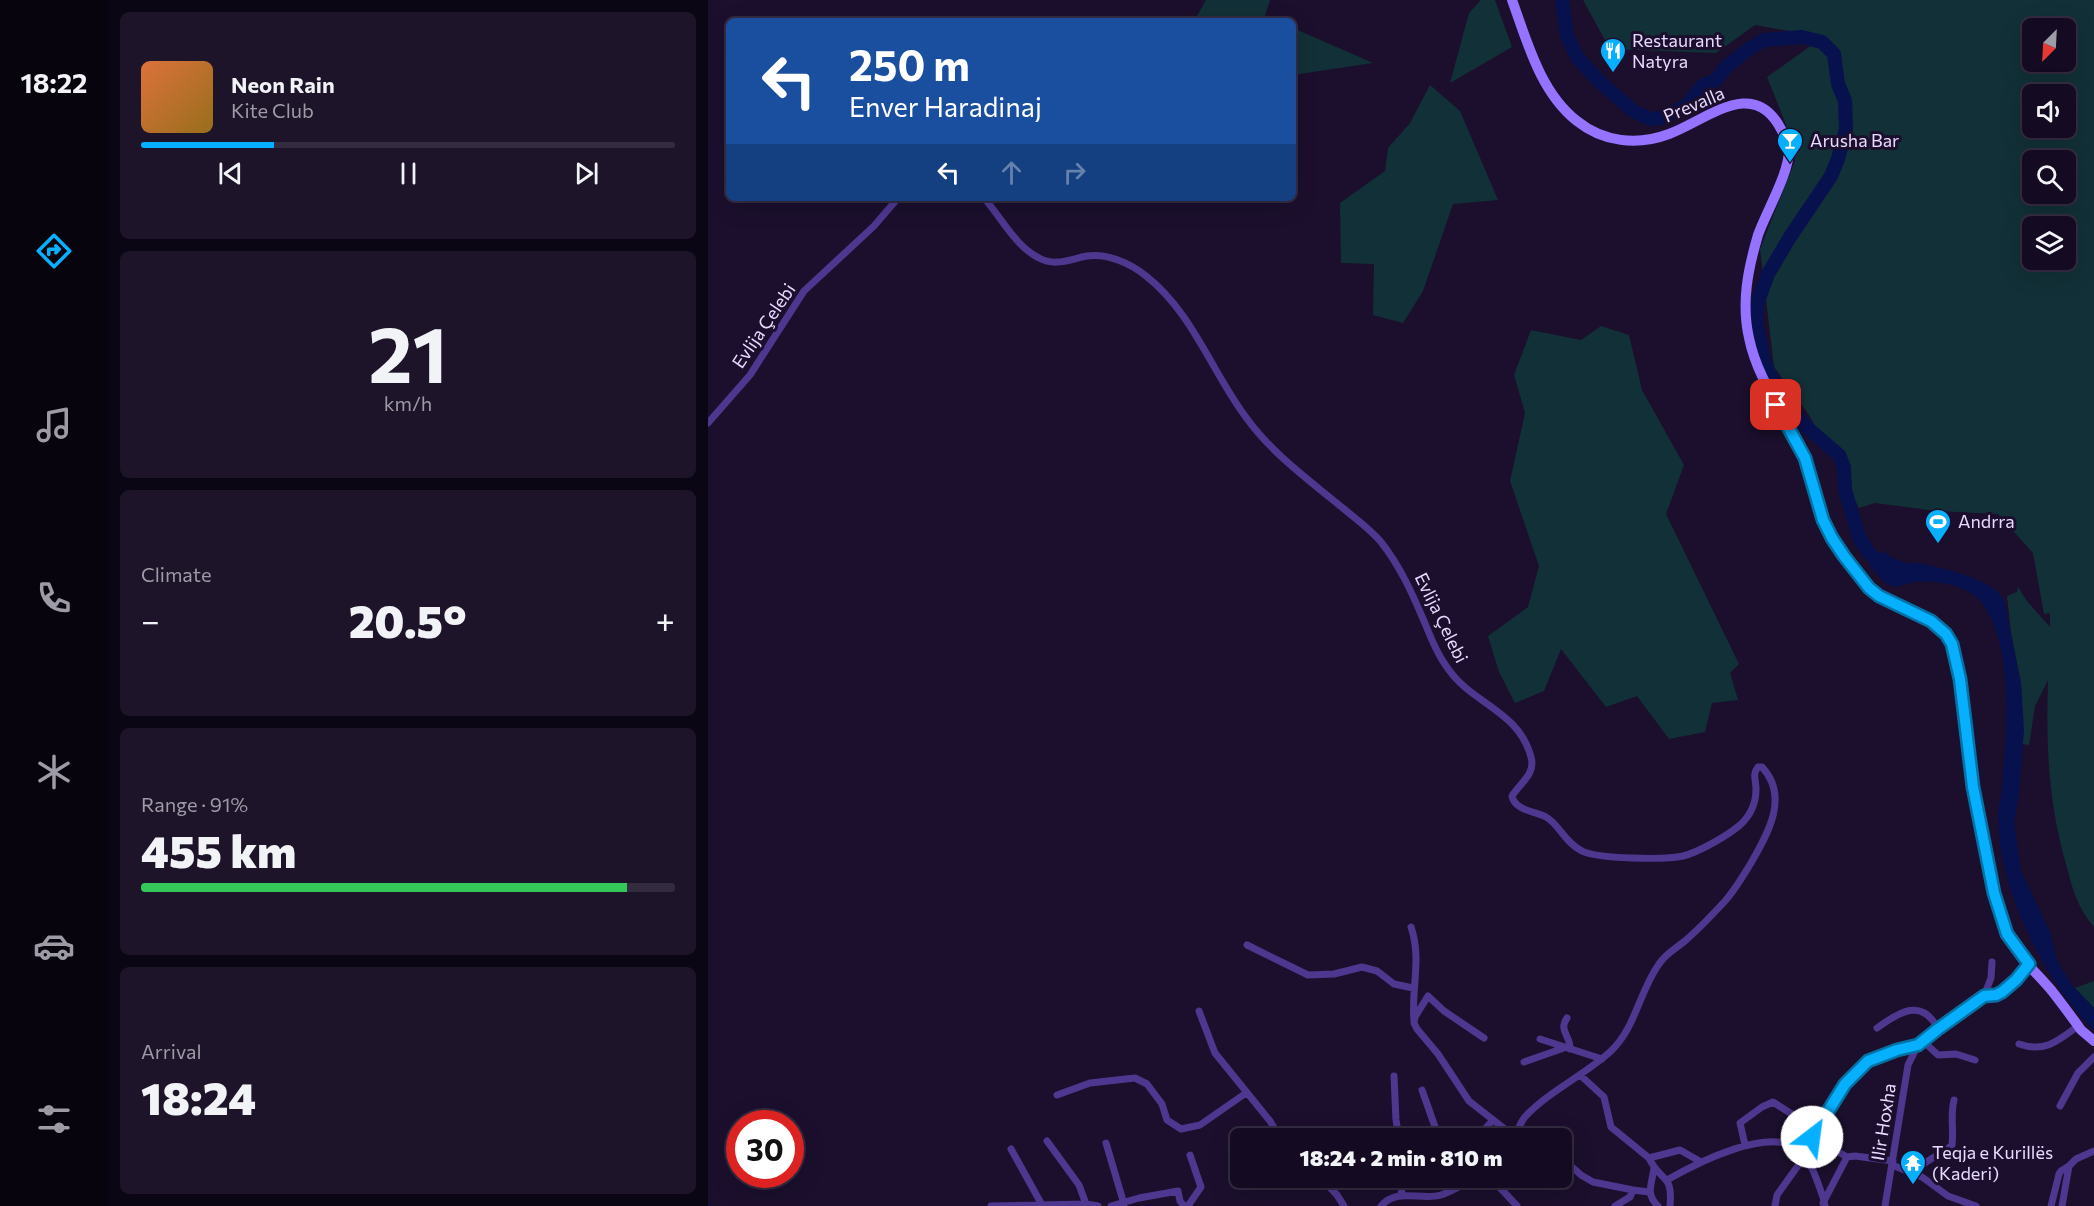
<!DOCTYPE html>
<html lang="en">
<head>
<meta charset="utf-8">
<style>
  body { margin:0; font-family:Commissioner,sans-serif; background:#1d142a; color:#f1f3f6; height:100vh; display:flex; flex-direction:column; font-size:22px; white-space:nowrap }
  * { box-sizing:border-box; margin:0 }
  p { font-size:20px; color:#9d9ba5 }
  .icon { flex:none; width:33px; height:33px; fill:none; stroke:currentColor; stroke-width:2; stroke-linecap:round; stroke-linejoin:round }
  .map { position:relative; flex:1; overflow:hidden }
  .sheet { display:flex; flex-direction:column; gap:12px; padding:12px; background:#0b0613; width:600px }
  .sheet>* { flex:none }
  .guide { position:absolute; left:18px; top:18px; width:570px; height:183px; border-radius:9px; box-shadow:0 6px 24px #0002,0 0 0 2px #332b40; background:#1a4fa0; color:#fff; overflow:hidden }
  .needle { width:39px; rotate:204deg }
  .fabs { position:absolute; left:1314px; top:18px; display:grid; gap:12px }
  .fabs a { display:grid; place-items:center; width:54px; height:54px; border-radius:9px; background:#140b22; box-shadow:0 6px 24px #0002,0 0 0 2px #332b40; font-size:30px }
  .speed { position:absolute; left:18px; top:1110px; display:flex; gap:12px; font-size:30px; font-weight:700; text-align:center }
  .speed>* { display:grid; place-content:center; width:78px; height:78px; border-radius:50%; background:#140b22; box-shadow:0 6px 24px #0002,0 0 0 2px #332b40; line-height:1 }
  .speed .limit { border:9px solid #d22; background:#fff; color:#111 }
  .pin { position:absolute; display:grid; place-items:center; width:51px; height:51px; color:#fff; margin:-26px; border-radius:12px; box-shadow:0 3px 9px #0006 }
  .me { position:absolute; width:66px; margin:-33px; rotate:30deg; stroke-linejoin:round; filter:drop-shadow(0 0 4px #0008) }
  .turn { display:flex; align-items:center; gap:21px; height:126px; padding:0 24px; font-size:27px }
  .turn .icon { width:78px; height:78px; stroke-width:2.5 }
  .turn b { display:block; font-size:42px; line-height:51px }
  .lanes { display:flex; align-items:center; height:57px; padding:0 24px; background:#0003; justify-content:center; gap:30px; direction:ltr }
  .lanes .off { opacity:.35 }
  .big { font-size:45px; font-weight:800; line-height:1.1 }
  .sheet .widget { flex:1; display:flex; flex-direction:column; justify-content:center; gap:9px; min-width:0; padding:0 21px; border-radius:9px; background:#1d142a }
  .sheet .dial { align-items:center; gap:0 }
  .dial b { font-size:78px; line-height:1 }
  .song { display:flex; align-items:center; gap:18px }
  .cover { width:72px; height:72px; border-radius:9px; background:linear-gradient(135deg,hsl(20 70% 55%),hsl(40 70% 35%)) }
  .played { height:6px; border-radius:3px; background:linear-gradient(90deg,#07b0ff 25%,#332b40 25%) }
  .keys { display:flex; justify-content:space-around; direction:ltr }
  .heat { display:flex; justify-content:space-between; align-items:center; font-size:33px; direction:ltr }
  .charge { height:9px; border-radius:4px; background:linear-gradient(90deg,#34c759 91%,#332b40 0) }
  .trip { position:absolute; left:522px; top:1128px; width:342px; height:60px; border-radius:9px; background:#140b22; box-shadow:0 6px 24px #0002,0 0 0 2px #332b40; font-weight:800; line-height:60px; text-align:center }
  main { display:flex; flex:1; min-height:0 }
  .menu { display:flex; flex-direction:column; width:108px; justify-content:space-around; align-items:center; background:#08040e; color:#9d9ba5 }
  .menu .icon { width:42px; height:42px }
  .menu .selected { color:#07b0ff }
  .menu b { font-size:27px; color:#f1f3f6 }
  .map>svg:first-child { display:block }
</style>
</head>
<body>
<main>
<nav class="menu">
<b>18:22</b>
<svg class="icon selected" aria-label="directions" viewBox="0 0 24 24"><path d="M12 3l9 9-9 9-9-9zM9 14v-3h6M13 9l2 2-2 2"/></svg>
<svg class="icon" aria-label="music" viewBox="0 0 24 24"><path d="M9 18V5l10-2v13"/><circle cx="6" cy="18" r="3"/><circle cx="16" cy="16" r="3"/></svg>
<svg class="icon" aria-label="phone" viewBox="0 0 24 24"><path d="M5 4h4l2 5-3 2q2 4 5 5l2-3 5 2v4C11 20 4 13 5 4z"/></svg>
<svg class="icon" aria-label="climate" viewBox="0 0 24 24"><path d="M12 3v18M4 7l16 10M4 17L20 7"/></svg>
<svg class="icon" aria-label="car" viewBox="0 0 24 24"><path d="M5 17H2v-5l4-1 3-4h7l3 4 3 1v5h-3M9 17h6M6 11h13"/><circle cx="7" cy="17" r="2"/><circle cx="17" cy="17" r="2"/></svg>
<svg class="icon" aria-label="filters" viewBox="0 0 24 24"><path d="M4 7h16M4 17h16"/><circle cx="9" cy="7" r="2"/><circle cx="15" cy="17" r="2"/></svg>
</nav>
<section class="sheet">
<div class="widget">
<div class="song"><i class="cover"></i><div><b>Neon Rain</b><p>Kite Club</p></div></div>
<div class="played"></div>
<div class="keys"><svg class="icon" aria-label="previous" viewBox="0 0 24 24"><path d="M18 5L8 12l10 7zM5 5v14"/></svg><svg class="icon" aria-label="pause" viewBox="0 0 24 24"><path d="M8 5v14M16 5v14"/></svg><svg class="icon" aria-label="next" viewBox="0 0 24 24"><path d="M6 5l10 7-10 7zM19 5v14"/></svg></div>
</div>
<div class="widget dial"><b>21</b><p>km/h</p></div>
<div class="widget"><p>Climate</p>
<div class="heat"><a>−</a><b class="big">20.5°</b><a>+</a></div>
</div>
<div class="widget"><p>Range · 91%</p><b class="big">455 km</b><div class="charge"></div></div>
<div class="widget"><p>Arrival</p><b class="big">18:24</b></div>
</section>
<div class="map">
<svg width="1386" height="1206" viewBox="0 0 1386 1206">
  <rect width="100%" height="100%" fill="#1b0f2d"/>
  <path fill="#123037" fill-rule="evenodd" d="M498 0H562L557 16 568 21H486Z
    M773 0H787L804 47 742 83 761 13Z
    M875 0H1386V927C1370 909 1364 888 1358 864 1340 801 1338 745 1340 680L1327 706 1321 745 1314 744 1313 683 1303 633 1299 596 1309 592 1310 587 1319 601 1342 627V613L1336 614 1325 553 1290 514 1229 511 1167 503 1151 508 1101 415 1066 367 1052 249 1087 161 1077 122 1059 77 1115 37 1047 25 1008 53 902 49ZM1324 28H1358V62H1324ZM1324 94H1358V128H1324ZM1324 160H1358V194H1324ZM1324 226H1358V260H1324Z
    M585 28 665 63 585 75Z
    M722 85 752 111 790 200 745 204 715 291 695 323 665 315 666 264 633 263 632 203 677 171 680 148 702 123Z
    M893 326 921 335 934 390 976 465 958 514 1031 664 1022 673 1030 700 1004 703 997 732 961 739 929 696 898 707 853 649 836 691 807 703 791 672 780 636 820 607 831 566 802 481 817 413 806 375 823 330 873 340Z
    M1386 981V1008L1367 988Z"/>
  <path fill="#07114e" d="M1175 551C1186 560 1198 565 1212 563 1233 568 1286 579 1296 600L1313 683 1316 730 1311 794 1306 823 1313 871 1342 932 1349 961 1364 985 1386 1008V1031C1335 979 1290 889 1290 815 1290 806 1293 798 1294 788 1298 734 1307 653 1276 606 1263 585 1229 580 1206 582 1199 583 1192 588 1184 586 1174 583 1168 572 1161 565Z"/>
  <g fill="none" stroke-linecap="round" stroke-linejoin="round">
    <path stroke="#07114e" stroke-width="2" d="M0 1204 1 1206"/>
    <path stroke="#07114e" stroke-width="14" d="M854 0 859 36 869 57 890 80 925 111 942 119 953 118 978 106 994 86 1008 80 1018 67 1042 48 1056 40 1094 37 1114 42 1126 54 1130 84 1137 101 1138 129 1130 159 1123 176 1082 237 1060 274 1049 304 1048 322 1056 362 1076 404 1103 431 1131 455 1136 467 1137 490 1151 537 1161 553 1180 569"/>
    <path stroke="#4e378f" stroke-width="7" d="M276 198C293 217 307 246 331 258 348 267 362 259 379 256 399 253 422 263 438 276 484 312 503 370 537 416 563 453 601 480 636 509 648 519 663 530 673 542 692 566 704 593 716 621 723 638 730 656 741 670 765 704 811 711 823 757 828 774 812 783 804 796 807 811 827 811 838 817 851 824 856 842 874 851 889 859 958 860 975 856 991 852 1019 836 1032 825 1042 816 1048 803 1048 789 1048 780 1044 774 1050 767H1054C1082 797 1059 835 1043 863 1035 876 1027 890 1017 901 1005 914 992 928 978 940 969 948 958 953 951 964 931 992 928 1027 903 1051 877 1075 839 1092 816 1118 812 1124 809 1132 806 1138
      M0 423 42 375 96 291 166 226 190 198
      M703 927C714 959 703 988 706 1021
      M539 945 600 975 626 974 654 967 669 971 686 984 705 988
      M1276 996 1283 978 1284 962
      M491 1011 507 1053 562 1121 572 1138
      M859 1018C850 1031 863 1036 862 1049
      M1169 1028C1191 1012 1214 997 1230 1029
      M776 1038 736 1011 720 996 707 1017 706 1023 709 1029 730 1054 761 1101 807 1137
      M832 1039 894 1059
      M1215 1041 1230 1055 1248 1054 1267 1060
      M1311 1044C1337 1053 1350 1041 1370 1026
      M816 1062 856 1048
      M872 1075 896 1097 903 1127 941 1158 972 1150 993 1162
      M686 1076 688 1120 691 1138
      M714 1090 731 1138
      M349 1095 382 1083 427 1078 439 1084 454 1104 459 1120 473 1129 492 1125 538 1093
      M1352 1106 1370 1073 1386 1057
      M824 1137 827 1138
      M1104 1137 1139 1157 1147 1156 1185 1161
      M681 1138 690 1133
      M759 1138 774 1132 785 1120
      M339 1141 371 1185 378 1204
      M398 1143 416 1204
      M1037 1145 1032 1123 1054 1107 1065 1102 1093 1120 1109 1127
      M303 1149 334 1205
      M854 1158 873 1175 885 1182 925 1190
      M941 1158C953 1183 965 1173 962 1206
      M1184 1165 1214 1177 1240 1196 1268 1206
      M946 1168C944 1184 937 1194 950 1206
      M1209 1174 1208 1170C1219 1159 1233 1155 1244 1145 1246 1129 1242 1116 1246 1100
      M613 1178 629 1195 636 1206
      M783 1178 809 1206
      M959 1180C987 1164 1062 1125 1091 1150 1104 1161 1110 1184 1116 1200L1117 1206
      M623 1188 635 1178
      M693 1194 696 1178
      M1115 1203 1139 1157
      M283 1206 378 1204 390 1206
      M403 1206 431 1198 470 1191 472 1201 476 1206
      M480 1206 493 1187 482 1155
      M673 1206C690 1187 712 1201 733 1195 745 1191 757 1183 768 1178
      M907 1206 922 1197 925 1190 941 1192
      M1067 1206 1069 1195 1097 1156 1109 1127 1137 1084 1153 1067 1160 1061 1172 1056 1210 1045 1230 1029 1276 996 1294 992 1308 980 1321 965
      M1177 1206 1200 1065 1210 1045
      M1343 1206 1351 1174 1353 1171 1361 1166
      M1354 1206 1361 1166 1368 1159 1386 1151"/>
    <path stroke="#9572ff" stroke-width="10" d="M804 0C819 41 832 92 869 121 895 142 929 146 961 134 998 121 1046 74 1074 131 1077 137 1080 143 1081 150 1081 174 1058 212 1050 235 1040 269 1033 303 1041 338 1050 382 1079 416 1097 457 1103 472 1105 488 1110 504 1119 535 1138 562 1160 586 1182 611 1222 609 1240 638 1255 662 1255 705 1258 733 1264 782 1271 830 1282 877 1286 895 1290 914 1297 931 1307 954 1328 972 1344 991 1354 1004 1364 1017 1373 1030L1386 1041"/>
  </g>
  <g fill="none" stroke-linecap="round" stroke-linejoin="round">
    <defs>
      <path id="route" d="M1068 405 1097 458 1115 520 1124 538 1136 556 1161 588 1171 596 1223 621 1238 634 1244 644 1252 679 1265 787 1286 893 1299 934 1321 964 1308 980 1294 992 1288 995 1276 996 1230 1029 1210 1045 1189 1050 1160 1061 1137 1084 1104 1137"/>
    </defs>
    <use href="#route" stroke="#0572a6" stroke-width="15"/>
    <use href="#route" stroke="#07b0ff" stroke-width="10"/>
  </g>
  <defs>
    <symbol id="restaurant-pin" viewBox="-11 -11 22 30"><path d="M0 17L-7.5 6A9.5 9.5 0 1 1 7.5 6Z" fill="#07b0ff" stroke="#1b0f2d"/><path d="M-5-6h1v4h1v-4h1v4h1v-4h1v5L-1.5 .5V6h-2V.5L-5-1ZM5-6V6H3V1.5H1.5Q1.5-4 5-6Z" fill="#fff"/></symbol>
    <symbol id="bar-pin" viewBox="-11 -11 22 30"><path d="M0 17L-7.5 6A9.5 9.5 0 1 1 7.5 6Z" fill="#07b0ff" stroke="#1b0f2d"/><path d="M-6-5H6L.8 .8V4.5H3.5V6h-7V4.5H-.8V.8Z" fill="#fff"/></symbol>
    <symbol id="stadium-pin" viewBox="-11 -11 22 30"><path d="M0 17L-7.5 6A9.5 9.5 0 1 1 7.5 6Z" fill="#07b0ff" stroke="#1b0f2d"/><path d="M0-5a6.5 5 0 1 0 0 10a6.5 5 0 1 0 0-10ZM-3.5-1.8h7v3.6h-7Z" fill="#fff"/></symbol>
    <symbol id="temple-pin" viewBox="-11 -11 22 30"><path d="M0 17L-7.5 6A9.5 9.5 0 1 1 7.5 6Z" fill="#07b0ff" stroke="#1b0f2d"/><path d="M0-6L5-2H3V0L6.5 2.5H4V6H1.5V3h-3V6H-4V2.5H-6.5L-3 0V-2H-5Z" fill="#fff"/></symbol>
  </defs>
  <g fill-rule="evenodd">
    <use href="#restaurant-pin" x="890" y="36" width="30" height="40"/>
    <use href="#bar-pin" x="1067" y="126" width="30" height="40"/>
    <use href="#stadium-pin" x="1215" y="507" width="30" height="40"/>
    <use href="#temple-pin" x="1190" y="1148" width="30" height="40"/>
  </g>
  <g text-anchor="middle" stroke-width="6" stroke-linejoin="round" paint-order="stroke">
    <g font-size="18" fill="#e7dbff" stroke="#1b0f2d" text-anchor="start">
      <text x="924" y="47">Restaurant<tspan x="924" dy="21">Natyra</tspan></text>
      <text x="1102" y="147">Arusha Bar</text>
      <text x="1250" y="528">Andrra</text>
      <text x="1224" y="1159">Teqja e Kurillës<tspan x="1224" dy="21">(Kaderi)</tspan></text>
    </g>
    <g font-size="18" fill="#e7dbff" stroke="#1b0f2d">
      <text transform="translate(986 105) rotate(-23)" y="6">Prevalla</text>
      <text transform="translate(56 326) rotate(-56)" y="6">Evlija Çelebi</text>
      <text transform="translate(733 618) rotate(64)" y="6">Evlija Çelebi</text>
      <text transform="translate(1176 1122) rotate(-81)" y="6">Ilir Hoxha</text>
    </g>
  </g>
</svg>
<div class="fabs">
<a><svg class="needle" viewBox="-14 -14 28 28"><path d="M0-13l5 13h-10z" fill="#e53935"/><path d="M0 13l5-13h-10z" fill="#9d9ba5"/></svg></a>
<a><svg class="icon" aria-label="sound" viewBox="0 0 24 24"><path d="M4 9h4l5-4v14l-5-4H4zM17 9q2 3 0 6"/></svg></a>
<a><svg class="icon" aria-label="search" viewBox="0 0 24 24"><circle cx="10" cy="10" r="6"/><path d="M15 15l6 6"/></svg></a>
<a><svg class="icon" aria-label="layers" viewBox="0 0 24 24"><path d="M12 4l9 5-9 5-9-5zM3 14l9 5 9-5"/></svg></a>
</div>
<div class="speed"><div class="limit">30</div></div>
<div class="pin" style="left:1068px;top:405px;background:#d93025"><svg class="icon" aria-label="arrive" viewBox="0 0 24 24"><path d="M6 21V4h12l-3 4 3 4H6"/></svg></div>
<svg class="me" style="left:1104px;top:1137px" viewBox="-20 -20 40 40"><circle r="19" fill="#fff"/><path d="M0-13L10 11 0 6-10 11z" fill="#07b0ff"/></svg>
<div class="trip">18:24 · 2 min · 810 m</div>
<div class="guide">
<div class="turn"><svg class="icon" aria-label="left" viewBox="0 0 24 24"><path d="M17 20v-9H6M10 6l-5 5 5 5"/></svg><div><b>250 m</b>Enver Haradinaj</div></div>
<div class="lanes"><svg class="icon" aria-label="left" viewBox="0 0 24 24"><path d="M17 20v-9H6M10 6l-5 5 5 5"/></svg><svg class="icon off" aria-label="ahead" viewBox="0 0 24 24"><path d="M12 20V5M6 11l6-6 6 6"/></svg><svg class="icon off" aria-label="right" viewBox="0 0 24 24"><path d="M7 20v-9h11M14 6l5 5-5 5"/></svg></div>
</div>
</div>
</main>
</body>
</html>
